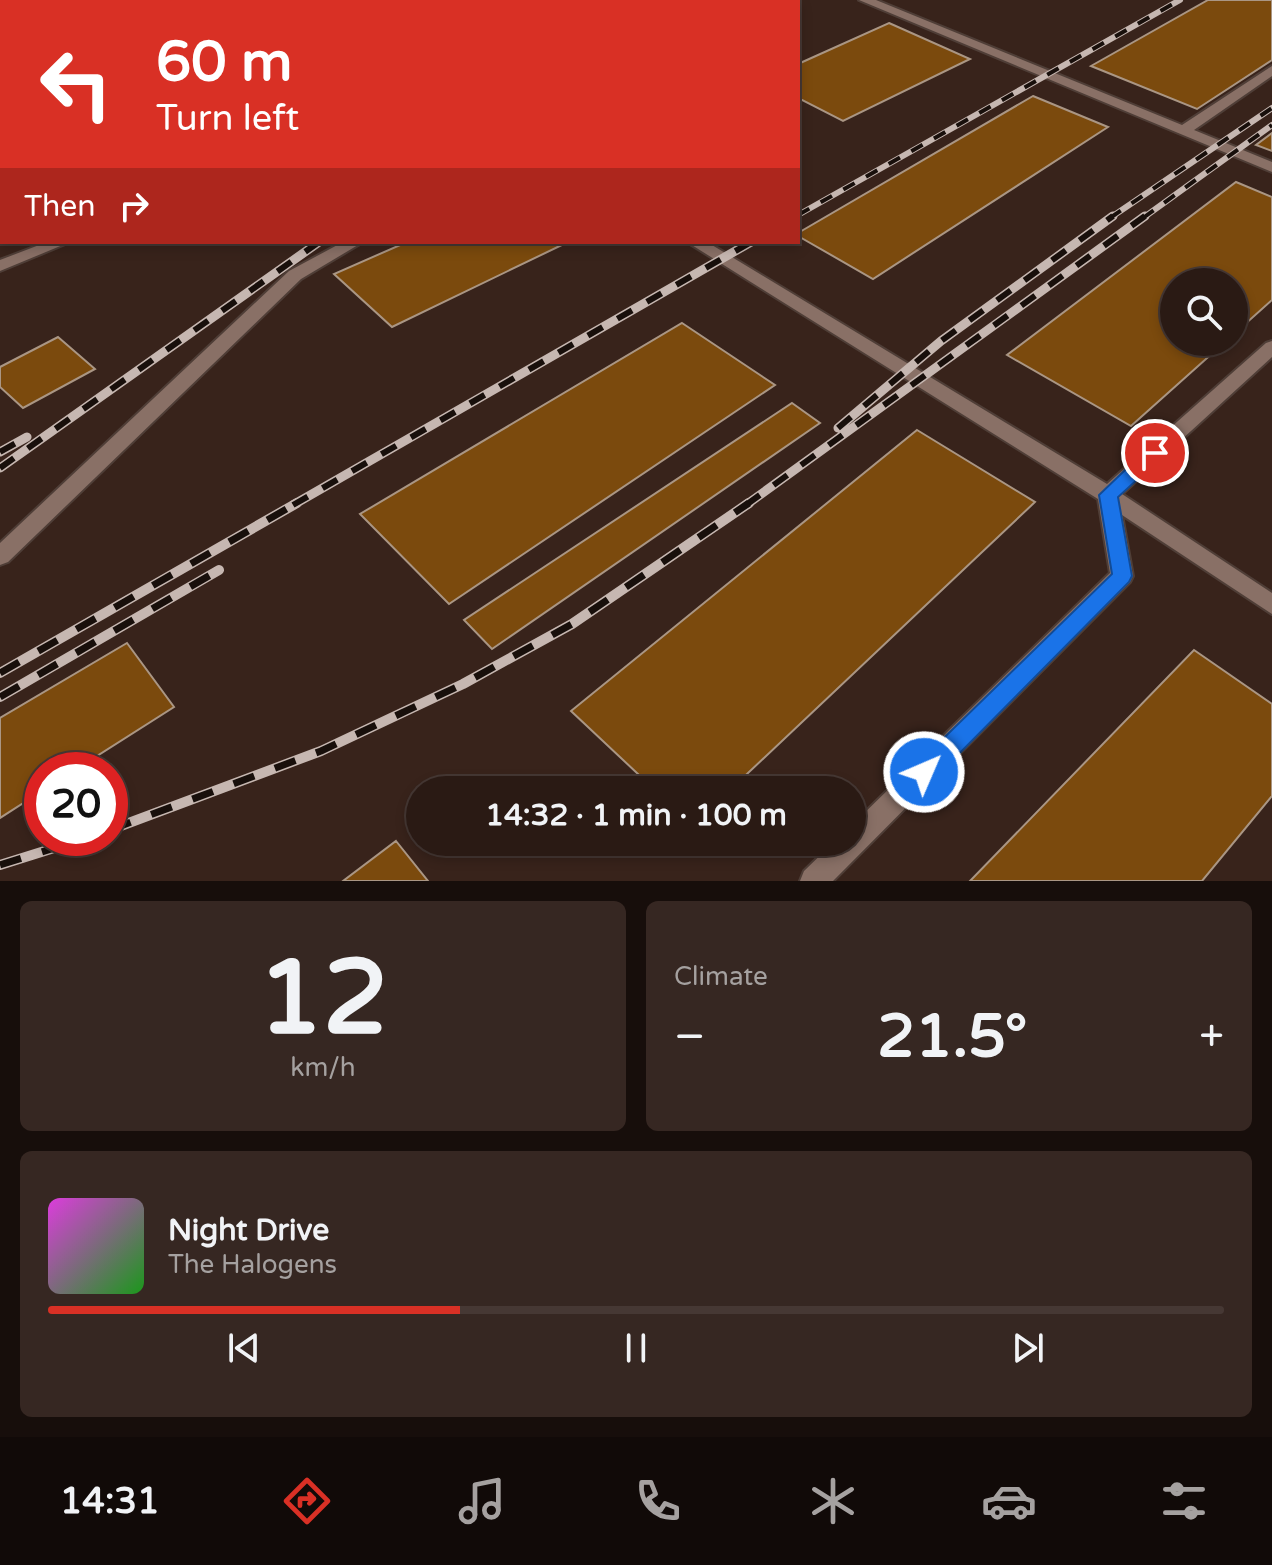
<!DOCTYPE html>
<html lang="en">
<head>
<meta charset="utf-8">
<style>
  body { margin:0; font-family:"Varela Round",sans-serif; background:#362722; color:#f1f3f6; height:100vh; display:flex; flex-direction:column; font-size:30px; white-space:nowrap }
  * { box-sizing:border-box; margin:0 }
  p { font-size:26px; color:#a5a1a0 }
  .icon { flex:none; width:44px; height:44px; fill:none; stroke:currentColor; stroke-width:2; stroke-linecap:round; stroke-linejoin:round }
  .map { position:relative; height:881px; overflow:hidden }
  .drawer { display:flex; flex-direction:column; gap:20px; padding:20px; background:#170e0b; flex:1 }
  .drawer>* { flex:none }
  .hud { position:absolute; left:0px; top:0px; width:800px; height:244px; box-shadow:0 4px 12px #0003,0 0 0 2px #463834; background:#d93025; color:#fff; overflow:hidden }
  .controls { position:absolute; left:1160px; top:268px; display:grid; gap:16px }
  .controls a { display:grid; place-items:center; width:88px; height:88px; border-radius:50%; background:#2a1a14; box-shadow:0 4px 12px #0003,0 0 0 2px #463834; font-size:40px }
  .speed { position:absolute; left:24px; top:752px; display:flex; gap:16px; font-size:40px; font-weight:700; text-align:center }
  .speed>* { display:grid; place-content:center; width:104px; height:104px; border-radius:50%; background:#2a1a14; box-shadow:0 4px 12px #0003,0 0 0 2px #463834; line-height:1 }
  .speed .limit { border:12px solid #d22; background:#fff; color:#111 }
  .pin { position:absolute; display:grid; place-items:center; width:68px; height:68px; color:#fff; margin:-34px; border:4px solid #fff; border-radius:50%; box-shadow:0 2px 8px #0007 }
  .me { position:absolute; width:88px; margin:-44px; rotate:45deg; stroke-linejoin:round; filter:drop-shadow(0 0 6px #0008) }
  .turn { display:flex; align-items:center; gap:28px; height:168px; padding:0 24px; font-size:36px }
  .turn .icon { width:104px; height:104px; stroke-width:2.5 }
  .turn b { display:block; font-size:56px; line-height:68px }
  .then { display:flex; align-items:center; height:76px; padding:0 24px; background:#0003; gap:16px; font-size:30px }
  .big { font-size:60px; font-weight:700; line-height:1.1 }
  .drawer .widget { flex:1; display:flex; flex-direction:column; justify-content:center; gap:12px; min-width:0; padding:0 28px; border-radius:12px; background:#362722 }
  .drawer .dial { align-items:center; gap:0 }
  .dial b { font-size:104px; line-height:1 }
  .song { display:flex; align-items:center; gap:24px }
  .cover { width:96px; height:96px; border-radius:12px; background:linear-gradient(135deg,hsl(300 70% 55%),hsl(120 70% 35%)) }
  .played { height:8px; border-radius:4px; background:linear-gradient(90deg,#d93025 35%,#463834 35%) }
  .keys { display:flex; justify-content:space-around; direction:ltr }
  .heat { display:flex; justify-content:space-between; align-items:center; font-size:44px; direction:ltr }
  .drawer .tiles { flex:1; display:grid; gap:20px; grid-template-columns:1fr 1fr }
  .widget:last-child { grid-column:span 2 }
  .trip { position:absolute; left:406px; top:776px; width:460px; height:80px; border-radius:40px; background:#2a1a14; box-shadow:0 4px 12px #0003,0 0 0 2px #463834; font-weight:700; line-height:80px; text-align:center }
  .tabs { display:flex; height:128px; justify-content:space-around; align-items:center; background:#110a08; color:#a5a1a0 }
  .tabs .icon { width:56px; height:56px }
  .tabs .current { color:#d93025 }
  .tabs b { font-size:36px; color:#f1f3f6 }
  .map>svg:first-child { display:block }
</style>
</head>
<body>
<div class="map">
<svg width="1272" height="881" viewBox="0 0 1272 881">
  <rect width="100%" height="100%" fill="#38231b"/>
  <path fill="#7b4a0d" stroke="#aa9684" stroke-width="2" d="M1208 0H1272V60L1197 109 1091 66Z
    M889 23 970 59 843 121 798 98V64Z
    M1033 96 1108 127 873 279 798 236V233Z
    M1272 133V151L1256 145Z
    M1236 182 1272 197V300L1234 334V282H1174V342H1225L1131 426 1007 355Z
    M407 242H568L392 327 334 274Z
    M682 323 775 385 449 604 360 514Z
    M58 337 95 369 23 408 0 387V367Z
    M792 403 820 423 492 649 464 620Z
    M917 430 1035 502 730 790H655L571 711Z
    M127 643 174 707 75 770H42V791L0 818V718Z
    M1194 650 1272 704V796L1202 881H970Z
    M396 841 428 881H343Z"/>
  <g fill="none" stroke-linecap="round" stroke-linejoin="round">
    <defs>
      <path id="minor" d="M253 0H270L252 2Z
        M305 0H319L320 2H306Z
        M859 0H876L1182 125 1272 66V76L1194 130 1272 162V172Z
        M0 80H2V88H0Z
        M47 242H70L0 271V260Z
        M343 242H363L301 279 8 562 0 565V543L289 271Z
        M687 242H707L1107 484 1266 343 1272 341V357L1122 494 1272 593V614L1122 515 1133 576 1130 582 833 881H800L804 871 834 842H852V825L1110 573 1098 499Z"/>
    </defs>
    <use href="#minor" stroke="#4f3e37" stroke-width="4"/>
    <use href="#minor" fill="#897066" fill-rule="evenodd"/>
    <defs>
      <path id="rail-far2" d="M44 2 51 0
        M149 2 155 0
        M798 215 1180 0
        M1110 218 1272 108
        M1143 218 1272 125"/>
      <path id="rail-far1" d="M838 428 941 341 1113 216
        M0 452 27 437
        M0 468 319 242
        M293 505 751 242
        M746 505 1145 216"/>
      <path id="rail" d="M0 673 297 503
        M0 697 219 570
        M110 830 321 751 463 684 572 624 749 503
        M0 865 86 838"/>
    </defs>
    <use href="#rail-far2" stroke="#c6b7b1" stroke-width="6"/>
    <use href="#rail-far1" stroke="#c6b7b1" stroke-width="9"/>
    <use href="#rail" stroke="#c6b7b1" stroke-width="10"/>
    <use href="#rail-far2" stroke="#180f0b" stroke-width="4" stroke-dasharray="13" stroke-linecap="butt"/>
    <use href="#rail-far1" stroke="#180f0b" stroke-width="6" stroke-dasharray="17" stroke-linecap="butt"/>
    <use href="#rail" stroke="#180f0b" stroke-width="7" stroke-dasharray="22" stroke-linecap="butt"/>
  </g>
  <path fill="#1a73e8" stroke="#114b97" stroke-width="2" d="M1155 446 1162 448 1164 453 1162 457 1118 497 1132 576 1129 582 933 780 924 783 916 780 912 772 916 765 1112 574 1099 495 1148 448Z"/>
</svg>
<div class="controls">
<a><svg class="icon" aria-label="search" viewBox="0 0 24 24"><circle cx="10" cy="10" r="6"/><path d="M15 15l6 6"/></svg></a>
</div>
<div class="speed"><div class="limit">20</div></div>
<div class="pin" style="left:1155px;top:453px;background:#d93025"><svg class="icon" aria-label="arrive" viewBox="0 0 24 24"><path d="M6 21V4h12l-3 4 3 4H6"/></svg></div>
<svg class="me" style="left:924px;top:772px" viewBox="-20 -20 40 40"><circle r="17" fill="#1a73e8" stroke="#fff" stroke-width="3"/><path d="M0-11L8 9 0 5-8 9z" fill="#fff"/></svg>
<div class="trip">14:32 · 1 min · 100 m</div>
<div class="hud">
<div class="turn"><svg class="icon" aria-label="left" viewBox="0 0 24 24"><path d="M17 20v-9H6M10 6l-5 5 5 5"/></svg><div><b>60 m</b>Turn left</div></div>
<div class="then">Then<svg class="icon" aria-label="right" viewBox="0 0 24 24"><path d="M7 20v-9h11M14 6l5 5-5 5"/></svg></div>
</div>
</div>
<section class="drawer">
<div class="tiles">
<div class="widget dial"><b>12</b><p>km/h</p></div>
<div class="widget"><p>Climate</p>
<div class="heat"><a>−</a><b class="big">21.5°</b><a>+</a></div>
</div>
<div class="widget">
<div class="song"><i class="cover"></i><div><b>Night Drive</b><p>The Halogens</p></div></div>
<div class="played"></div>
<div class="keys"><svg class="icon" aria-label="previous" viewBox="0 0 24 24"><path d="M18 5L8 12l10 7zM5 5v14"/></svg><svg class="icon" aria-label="pause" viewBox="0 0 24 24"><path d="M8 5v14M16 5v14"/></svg><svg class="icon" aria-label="next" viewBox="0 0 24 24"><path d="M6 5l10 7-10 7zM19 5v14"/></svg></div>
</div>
</div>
</section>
<nav class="tabs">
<b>14:31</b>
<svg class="icon current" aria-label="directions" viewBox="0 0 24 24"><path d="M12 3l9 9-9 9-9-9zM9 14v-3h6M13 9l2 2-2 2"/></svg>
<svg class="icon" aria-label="music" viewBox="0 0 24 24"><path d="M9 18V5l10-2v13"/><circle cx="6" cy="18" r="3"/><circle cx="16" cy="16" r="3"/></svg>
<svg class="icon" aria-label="phone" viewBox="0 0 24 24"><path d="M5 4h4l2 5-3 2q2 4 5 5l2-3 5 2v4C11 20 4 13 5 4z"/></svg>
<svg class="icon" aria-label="climate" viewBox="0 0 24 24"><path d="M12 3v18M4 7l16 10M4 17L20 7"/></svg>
<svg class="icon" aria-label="car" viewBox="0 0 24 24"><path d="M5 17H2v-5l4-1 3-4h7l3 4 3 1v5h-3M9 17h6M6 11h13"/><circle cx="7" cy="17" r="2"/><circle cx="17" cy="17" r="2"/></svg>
<svg class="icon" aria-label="filters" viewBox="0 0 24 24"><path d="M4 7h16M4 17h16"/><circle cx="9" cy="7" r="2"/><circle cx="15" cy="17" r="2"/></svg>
</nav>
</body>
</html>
